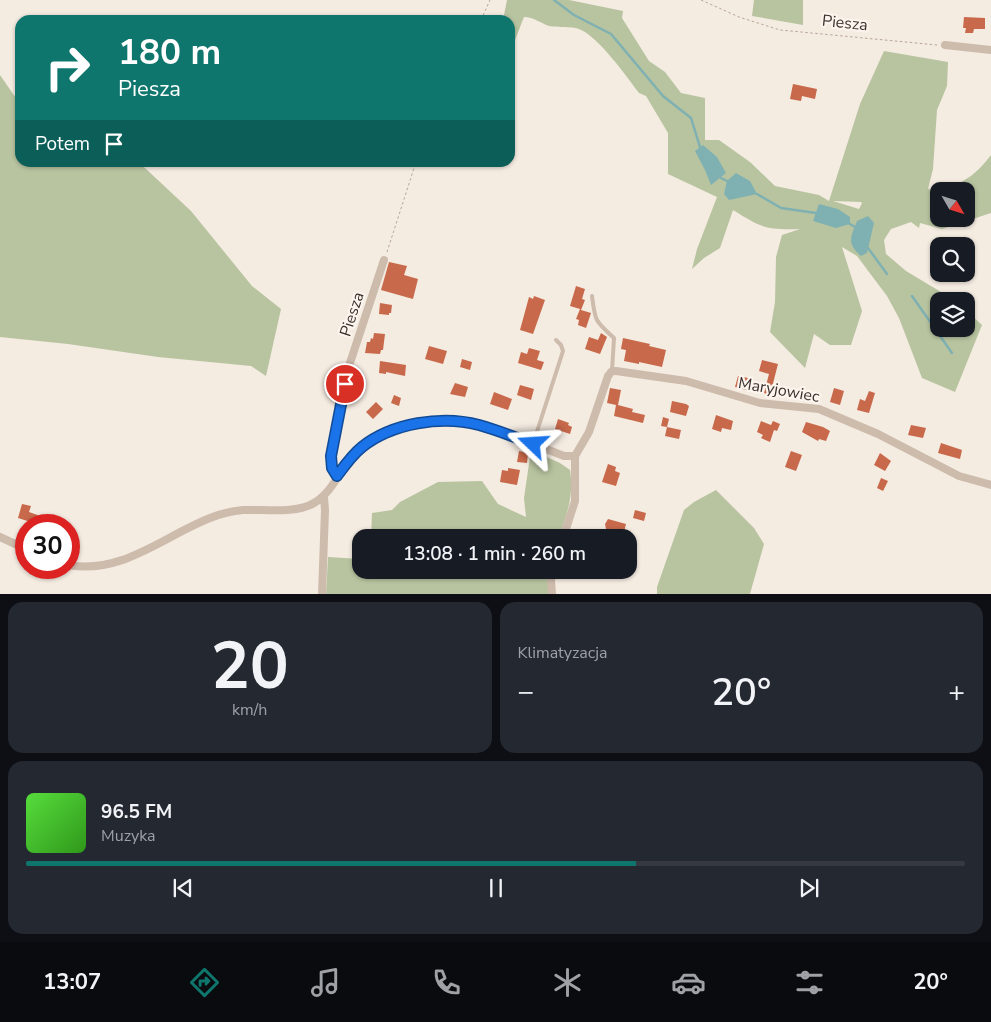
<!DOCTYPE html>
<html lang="pl">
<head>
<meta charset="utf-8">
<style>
  body { margin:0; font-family:"Nunito Sans",sans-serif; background:#242831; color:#f1f3f6; height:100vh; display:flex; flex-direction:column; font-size:19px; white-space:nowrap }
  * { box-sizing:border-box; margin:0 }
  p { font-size:16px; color:#9ea1a6 }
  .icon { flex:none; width:28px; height:28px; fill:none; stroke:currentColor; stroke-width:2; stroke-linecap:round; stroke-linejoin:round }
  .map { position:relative; height:594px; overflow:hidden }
  .drawer { display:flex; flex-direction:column; gap:8px; padding:8px; background:#0d0f14; flex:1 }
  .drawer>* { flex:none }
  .banner { position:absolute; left:15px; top:15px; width:500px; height:152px; border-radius:15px; box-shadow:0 1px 4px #0004; background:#0f766e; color:#fff; overflow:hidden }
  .needle { width:32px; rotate:129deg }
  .buttons { position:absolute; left:930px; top:182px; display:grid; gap:10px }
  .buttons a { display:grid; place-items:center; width:45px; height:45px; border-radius:10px; background:#171b24; box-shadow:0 1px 4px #0004; font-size:25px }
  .speed { position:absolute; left:15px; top:514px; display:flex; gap:10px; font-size:25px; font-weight:700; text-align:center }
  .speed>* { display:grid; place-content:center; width:65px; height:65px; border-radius:50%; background:#171b24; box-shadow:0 1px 4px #0004; line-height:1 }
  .speed .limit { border:8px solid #d22; background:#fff; color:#111 }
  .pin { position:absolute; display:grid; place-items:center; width:42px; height:42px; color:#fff; margin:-21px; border:2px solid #fff; border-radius:50%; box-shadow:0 1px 5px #0007 }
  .me { position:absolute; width:55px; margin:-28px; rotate:290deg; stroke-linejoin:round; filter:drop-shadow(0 0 4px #0008) }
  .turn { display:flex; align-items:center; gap:18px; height:105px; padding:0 20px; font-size:22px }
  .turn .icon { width:65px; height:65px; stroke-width:2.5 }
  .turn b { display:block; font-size:35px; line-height:42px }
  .then { display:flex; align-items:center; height:48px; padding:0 20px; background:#0003; gap:10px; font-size:19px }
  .big { font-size:38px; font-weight:600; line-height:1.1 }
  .drawer .widget { flex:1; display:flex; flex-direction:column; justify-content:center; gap:8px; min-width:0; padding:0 18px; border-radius:15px; background:#242831 }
  .drawer .dial { align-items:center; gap:0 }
  .dial b { font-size:65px; line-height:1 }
  .song { display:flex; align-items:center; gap:15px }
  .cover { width:60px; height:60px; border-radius:8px; background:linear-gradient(135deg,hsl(110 70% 55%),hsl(110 70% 35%)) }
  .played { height:5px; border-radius:2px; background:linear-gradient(90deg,#0f766e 65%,#363941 65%) }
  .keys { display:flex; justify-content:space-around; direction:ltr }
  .heat { display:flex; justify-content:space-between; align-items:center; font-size:28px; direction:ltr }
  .drawer .tiles { flex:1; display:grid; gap:8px; grid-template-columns:1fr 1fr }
  .widget:last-child { grid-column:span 2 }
  .trip { position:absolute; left:352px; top:529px; width:285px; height:50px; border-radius:15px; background:#171b24; box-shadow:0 1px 4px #0004; font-weight:600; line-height:50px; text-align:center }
  .dock { display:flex; height:80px; justify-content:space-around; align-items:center; background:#090b0e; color:#9ea1a6 }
  .dock .icon { width:35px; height:35px }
  .dock .current { color:#0f766e }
  .dock b { font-size:22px; color:#f1f3f6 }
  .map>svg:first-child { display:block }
</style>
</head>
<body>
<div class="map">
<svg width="991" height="595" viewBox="0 0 991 595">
  <rect width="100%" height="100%" fill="#f4ebe1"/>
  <path fill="#b8c4a0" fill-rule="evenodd" d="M507 0H569L623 11 622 18 649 61 665 72 681 93 705 98V140H719L750 162 775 186 819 195 829 201 860 104 884 51 948 62 947 86 937 110 933 169 928 189 939 191V219H966V191H944C966 180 976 175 991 155V213L942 229 920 223 919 228 911 222 891 229 884 240 886 254 906 271 956 301H939V329H966V310L982 325 955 392 922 378 899 318 887 296 857 256 842 247 862 311 851 345H830L814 334 805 368 770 332 775 302 776 257 782 235 800 229C766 230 762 228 733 210L720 248 704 258 692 269 697 249 717 197 668 174V133L646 96 639 93C627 77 598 36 579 29 570 26 559 28 549 26 540 23 534 17 524 17L510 53V20H503ZM833 201 861 202 862 203 859 209Z
    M754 0H803V25L752 16Z
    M0 75 20 104V162H135L145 168 191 211 252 286 281 309 266 376 251 366 158 357 68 344 0 337Z
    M531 450 560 463 570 470C574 496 567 514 559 537L371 538 372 513 392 510 400 502 438 482 482 481 498 504 526 517 524 498Z
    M716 490 754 528 764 544 750 594H657V587L684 510 694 502Z
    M328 557 361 559V570H549L548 594 326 595Z"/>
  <path fill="#7fb0b2" d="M703 145 717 157 726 173 711 185 705 170 695 151Z
    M736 173 750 181 757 194 729 200 724 194 727 181Z
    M819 204 838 209 850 217V224L836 228 813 221Z
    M868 216 874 223 867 253 861 256C846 243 851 237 857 221Z"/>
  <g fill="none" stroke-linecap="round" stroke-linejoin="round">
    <path stroke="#7fb0b2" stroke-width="2.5" d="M554 0 574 15 611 34 663 96 691 118 700 147
      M721 178 727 181
      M757 194 781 208 816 213
      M850 224 855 227
      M868 248 887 274
      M912 296 952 353"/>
  </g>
  <path fill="#c8694b" d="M964 17 985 18V29H974L973 33H965L966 28H963Z
    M793 84 817 89 815 99 802 96 801 101 790 99Z
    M389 262 407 266 404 275 418 279 413 299 381 290Z
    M576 286 585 289 582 299 585 300 581 310 591 313 586 328 578 325 579 320 576 319 580 309 570 306Z
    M534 296 545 300 533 334 520 330 529 297 533 299Z
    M380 303 392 305 391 313H389V315L379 314Z
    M374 333 385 334 383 350H381L380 354 365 353 367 342H370L371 338 373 339Z
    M601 333 607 337 600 354 585 349 589 337 598 340Z
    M623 338 650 344 649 346 666 350 662 367 639 362V364L624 361 626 350 621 349Z
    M429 346 447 351 443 364 425 359Z
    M529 348 540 351 537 360 544 362 541 370 518 363 521 352 527 354Z
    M462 359 472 362 470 370 460 367Z
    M762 360 778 364 770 395 764 393 769 374 759 371Z
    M380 361 406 365 405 376 386 372V374L379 373Z
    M738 376 753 379 750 391 735 387Z
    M455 383 468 387 465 397 450 394Z
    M520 385 534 389 531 400 517 395Z
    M610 388 621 390 618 405 633 409 632 412 645 415 643 423 614 416 616 405 607 403Z
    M834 388 844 391 840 405 830 402Z
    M869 391 875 393 869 413 857 410 860 399 865 401Z
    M494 392 512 399 508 410 490 404Z
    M394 395 401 398 399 406 391 403Z
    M672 401 686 404 689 406 686 416 670 412Z
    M376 402 383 409 373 419 366 412Z
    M716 415 733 421 731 430 722 428 721 432 712 429Z
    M663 417 669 419 667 427 661 426Z
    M558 419 569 423 568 425 572 427 570 434 555 429Z
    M761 421 771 425 773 421 780 424 777 431 774 430 770 442 761 438 763 435 757 432Z
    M806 422 823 427 830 431 826 441 819 439 818 441 802 432Z
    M911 425 926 428 923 438 908 435Z
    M667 427 681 430 679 439 665 436Z
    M941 443 962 450 960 459 938 453Z
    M519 451 528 453 527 463 517 462Z
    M791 451 802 455 796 471 785 467Z
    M880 453 891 461 885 471 874 465Z
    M608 464 616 467 615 471 620 473 616 486 602 482Z
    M508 468 520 470 517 485 500 482 502 470 508 471Z
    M881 478 888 481 883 491 877 488Z
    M22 504 31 506 29 512 43 517 40 525 18 518Z
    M635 510 646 513 644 521 633 518Z
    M608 519 626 524 623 536 609 534V531L606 529 605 524Z"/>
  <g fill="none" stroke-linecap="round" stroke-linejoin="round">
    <path stroke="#b9a596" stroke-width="1" stroke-dasharray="2.5 2.5" stroke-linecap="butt" d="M701 0 739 17 780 30 937 45
      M481 20 490 0
      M387 252 416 162"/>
    <path stroke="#cdbbac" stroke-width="4" d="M592 296C595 321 595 321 614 338L612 371
      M533 444 563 351 561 345 556 340"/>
    <path stroke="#cdbbac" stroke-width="8" d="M945 45 991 50
      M575 456 589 432 608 376 612 371H616L686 381 760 403 819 409 878 434 959 476 991 485
      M337 476 332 468 331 456 347 372 384 260
      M0 537 26 549
      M563 538 575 501V456
      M69 565C121 575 164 536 210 518 220 514 232 511 243 510 264 509 296 514 314 503 336 490 342 462 363 446 376 436 392 430 407 427 416 424 425 422 433 421 479 419 523 440 564 456H575
      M322 595 325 510 324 497
      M552 595 551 580 553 570"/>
  </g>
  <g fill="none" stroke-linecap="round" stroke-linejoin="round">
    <defs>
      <path id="route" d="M345 384 331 456 332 468 337 476C345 465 352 455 362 447 392 423 442 415 479 425 497 430 515 437 533 444"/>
    </defs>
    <use href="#route" stroke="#114b97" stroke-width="12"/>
    <use href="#route" stroke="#1a73e8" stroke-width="9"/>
  </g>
  <g text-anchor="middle" stroke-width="4.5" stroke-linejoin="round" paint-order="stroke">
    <g font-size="16" fill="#3b302b" stroke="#fbf5ee">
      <text transform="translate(845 22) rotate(6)" y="6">Piesza</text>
      <text transform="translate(351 314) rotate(-72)" y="6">Piesza</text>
      <text transform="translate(779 389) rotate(10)" y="6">Maryjowiec</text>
    </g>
  </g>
</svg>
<div class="buttons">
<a><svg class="needle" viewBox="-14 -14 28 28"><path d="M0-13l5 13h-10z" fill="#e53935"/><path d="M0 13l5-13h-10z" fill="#9ea1a6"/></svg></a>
<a><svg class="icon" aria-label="search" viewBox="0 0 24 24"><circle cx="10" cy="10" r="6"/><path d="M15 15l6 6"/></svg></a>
<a><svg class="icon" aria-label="layers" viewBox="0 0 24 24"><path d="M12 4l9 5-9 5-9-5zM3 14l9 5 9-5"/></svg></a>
</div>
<div class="speed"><div class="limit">30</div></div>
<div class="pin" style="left:345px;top:384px;background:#d93025"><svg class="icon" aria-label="arrive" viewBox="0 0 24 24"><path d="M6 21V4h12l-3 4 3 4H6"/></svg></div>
<svg class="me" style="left:533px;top:444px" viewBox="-20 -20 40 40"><path d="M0-17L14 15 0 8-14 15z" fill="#1a73e8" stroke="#fff" stroke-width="4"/></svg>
<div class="trip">13:08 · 1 min · 260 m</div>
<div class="banner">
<div class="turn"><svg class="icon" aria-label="right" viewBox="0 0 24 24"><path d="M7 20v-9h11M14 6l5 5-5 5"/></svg><div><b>180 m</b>Piesza</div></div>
<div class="then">Potem<svg class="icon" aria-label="arrive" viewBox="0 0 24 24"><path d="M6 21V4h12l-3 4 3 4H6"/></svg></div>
</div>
</div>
<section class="drawer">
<div class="tiles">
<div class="widget dial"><b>20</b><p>km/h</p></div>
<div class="widget"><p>Klimatyzacja</p>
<div class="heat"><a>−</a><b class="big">20°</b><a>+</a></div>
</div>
<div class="widget">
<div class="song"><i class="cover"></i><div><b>96.5 FM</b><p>Muzyka</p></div></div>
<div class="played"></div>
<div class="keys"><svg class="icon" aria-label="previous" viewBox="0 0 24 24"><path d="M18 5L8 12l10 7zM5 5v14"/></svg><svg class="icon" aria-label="pause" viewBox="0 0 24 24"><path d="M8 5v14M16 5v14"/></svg><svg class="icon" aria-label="next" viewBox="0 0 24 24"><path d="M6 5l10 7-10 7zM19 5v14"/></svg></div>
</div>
</div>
</section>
<nav class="dock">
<b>13:07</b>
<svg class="icon current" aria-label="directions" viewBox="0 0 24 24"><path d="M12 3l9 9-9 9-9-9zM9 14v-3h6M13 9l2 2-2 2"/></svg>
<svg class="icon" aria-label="music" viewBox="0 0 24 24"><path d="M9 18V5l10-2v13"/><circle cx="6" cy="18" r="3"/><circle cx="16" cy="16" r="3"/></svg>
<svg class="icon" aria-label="phone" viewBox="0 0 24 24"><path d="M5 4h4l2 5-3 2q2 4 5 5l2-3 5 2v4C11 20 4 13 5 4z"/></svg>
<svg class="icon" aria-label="climate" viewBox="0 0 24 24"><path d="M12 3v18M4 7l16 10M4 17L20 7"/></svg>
<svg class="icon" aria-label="car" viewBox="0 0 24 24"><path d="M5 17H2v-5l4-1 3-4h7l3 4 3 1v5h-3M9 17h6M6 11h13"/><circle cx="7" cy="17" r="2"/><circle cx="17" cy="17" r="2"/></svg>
<svg class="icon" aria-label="filters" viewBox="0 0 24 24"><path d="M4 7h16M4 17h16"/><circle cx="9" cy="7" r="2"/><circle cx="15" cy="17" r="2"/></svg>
<b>20°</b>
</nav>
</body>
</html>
